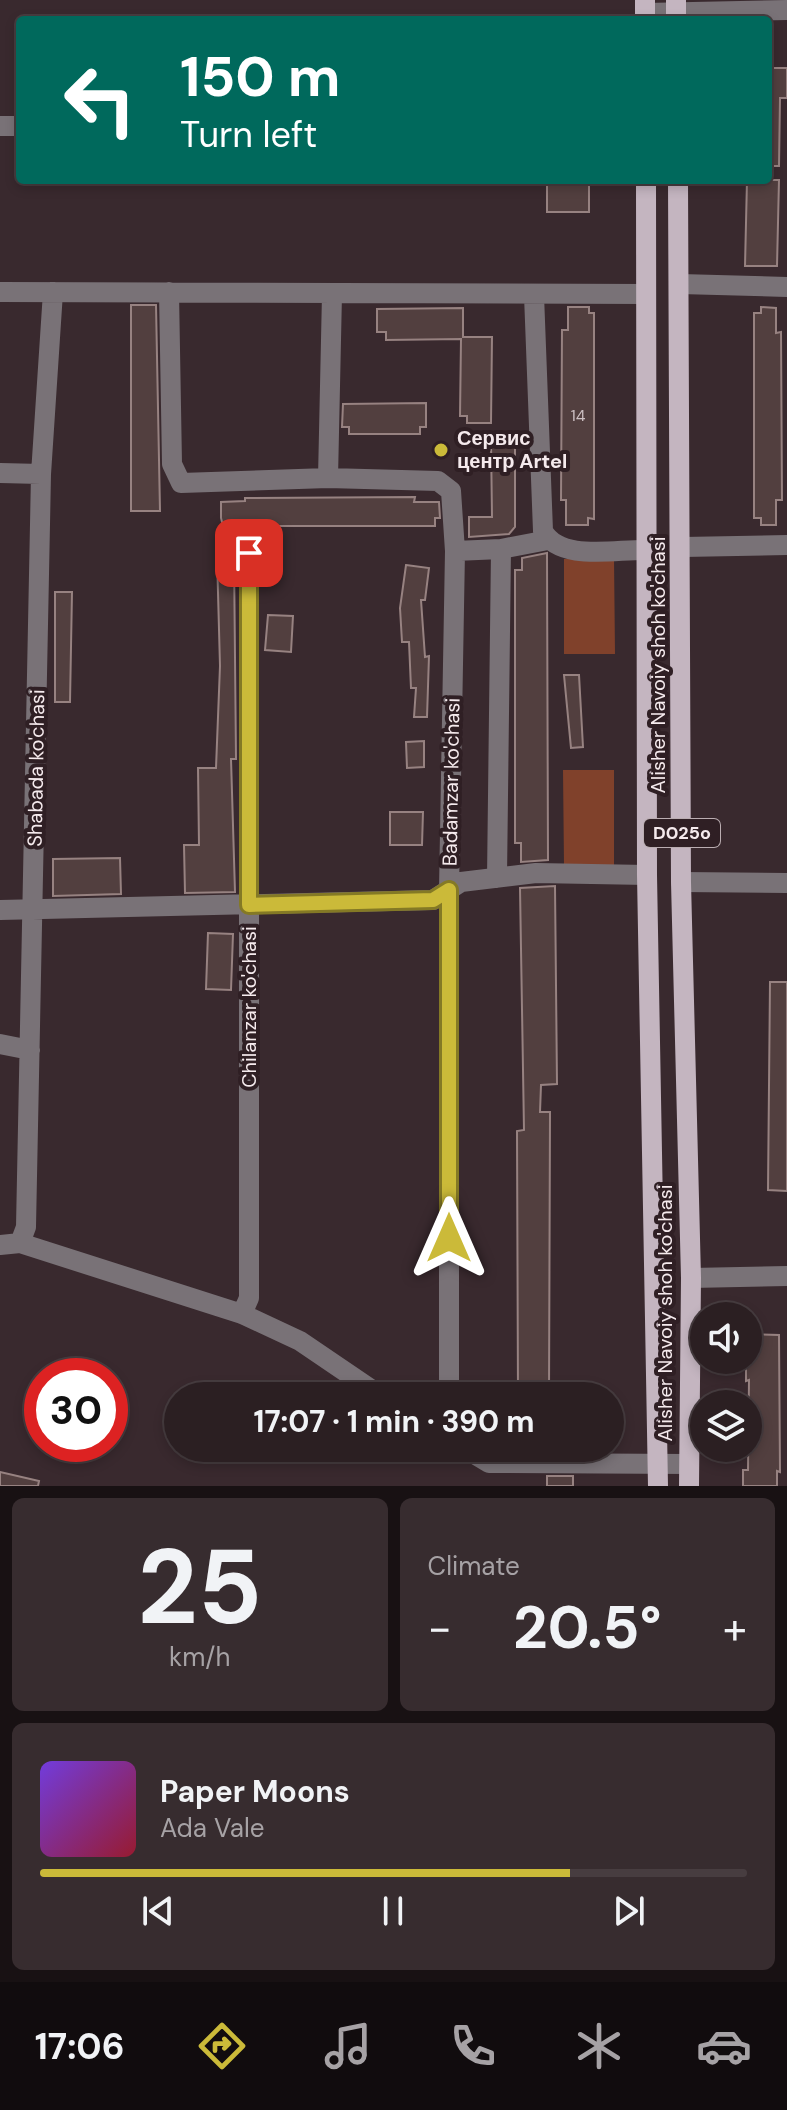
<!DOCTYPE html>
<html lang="en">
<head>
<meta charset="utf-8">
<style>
  body { margin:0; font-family:"DM Sans",sans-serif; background:#372c2f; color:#f1f3f6; height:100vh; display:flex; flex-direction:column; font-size:30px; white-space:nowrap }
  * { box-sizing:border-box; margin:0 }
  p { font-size:26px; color:#a6a2a5 }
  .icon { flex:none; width:44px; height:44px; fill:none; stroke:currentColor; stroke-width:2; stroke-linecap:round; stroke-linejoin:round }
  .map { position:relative; height:1486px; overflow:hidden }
  .drawer { display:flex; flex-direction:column; gap:12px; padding:12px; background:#181113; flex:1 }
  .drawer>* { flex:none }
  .banner { position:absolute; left:16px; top:16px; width:756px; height:168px; border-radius:8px; box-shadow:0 4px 12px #0003,0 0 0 2px #473d40; background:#00695c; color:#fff; overflow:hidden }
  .fabs { position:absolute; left:690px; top:1302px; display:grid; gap:16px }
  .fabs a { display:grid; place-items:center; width:72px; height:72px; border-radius:50%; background:#2b1f22; box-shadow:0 4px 12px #0003,0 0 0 2px #473d40; font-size:40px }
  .speed { position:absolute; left:24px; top:1358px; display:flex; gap:16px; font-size:40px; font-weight:700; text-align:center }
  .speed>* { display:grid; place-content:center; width:104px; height:104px; border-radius:50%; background:#2b1f22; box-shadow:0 4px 12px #0003,0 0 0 2px #473d40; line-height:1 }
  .speed .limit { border:12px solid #d22; background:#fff; color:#111 }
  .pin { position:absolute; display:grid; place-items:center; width:68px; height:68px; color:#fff; margin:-34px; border-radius:16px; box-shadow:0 4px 12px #0006 }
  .me { position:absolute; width:88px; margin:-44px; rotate:0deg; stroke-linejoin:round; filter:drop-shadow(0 0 6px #0008) }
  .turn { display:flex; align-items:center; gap:28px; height:168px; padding:0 32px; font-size:36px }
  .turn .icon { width:104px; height:104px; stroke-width:2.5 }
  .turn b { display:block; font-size:56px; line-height:68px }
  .big { font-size:60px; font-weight:700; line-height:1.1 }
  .drawer .tile { flex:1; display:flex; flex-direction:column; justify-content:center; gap:12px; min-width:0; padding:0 28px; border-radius:12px; background:#372c2f }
  .drawer .dial { align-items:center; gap:0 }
  .dial b { font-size:104px; line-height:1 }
  .song { display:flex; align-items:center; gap:24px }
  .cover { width:96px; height:96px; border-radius:12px; background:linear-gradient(135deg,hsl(260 70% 55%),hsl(350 70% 35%)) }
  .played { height:8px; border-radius:4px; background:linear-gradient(90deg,#cbba39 75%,#473d40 75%) }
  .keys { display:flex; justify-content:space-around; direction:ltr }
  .heat { display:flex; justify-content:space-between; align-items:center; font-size:44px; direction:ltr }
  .drawer .tiles { flex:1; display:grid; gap:12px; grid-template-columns:1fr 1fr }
  .tile:last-child { grid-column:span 2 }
  .trip { position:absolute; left:164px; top:1382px; width:460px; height:80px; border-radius:40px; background:#2b1f22; box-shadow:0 4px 12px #0003,0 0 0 2px #473d40; font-weight:700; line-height:80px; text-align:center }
  .menu { display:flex; height:128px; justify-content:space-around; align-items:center; background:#110c0e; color:#a6a2a5 }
  .menu .icon { width:56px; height:56px }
  .menu .on { color:#cbba39 }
  .menu b { font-size:36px; color:#f1f3f6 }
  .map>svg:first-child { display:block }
</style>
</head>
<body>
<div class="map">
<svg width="787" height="1486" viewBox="0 0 787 1486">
  <rect width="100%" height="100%" fill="#39292e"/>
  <path fill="#80412b" d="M614 558 615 654H564V559Z
    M563 770H614V865H564Z"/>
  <path fill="#523f3f" stroke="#978281" stroke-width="2" d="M768 68H787V98H780L779 166H768Z
    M547 180H589V212H547Z
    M747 180H779L777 266H745Z
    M131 305H156L160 511H131Z
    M568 307H589V313H594V519L588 518V525H566V500H561L562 330H568Z
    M761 307 776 308V333L781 332 782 500H776V525H761V518H754V313H761Z
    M463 308V337H492L491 423H467V416H460L461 339 386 340V332H377V309Z
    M426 403V427H420V434H349V427H342L343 404Z
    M491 442H515V527L509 534 469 537V517H492Z
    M415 497 414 502H439L440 518H435V526H223L221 518V502L245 501V498Z
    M547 553 548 860 521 862V843H515V570H522V558Z
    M217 556H234L236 759H231L235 892 185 893 184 845H199L198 768H216L220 666Z
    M406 565 429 568 425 600H421L425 657 429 656 427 717H414L416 688H411L409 642H402L400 608Z
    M55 592H72L70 702H55Z
    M268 615 293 616 291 652 265 650Z
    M564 675H579L583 747 571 748Z
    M424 741V767L407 768 406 742Z
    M390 812H423L422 845H390Z
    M120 858 121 894 53 896V859Z
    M555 886 557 1084 541 1085 540 1112H550L549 1396H518L517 1131 524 1130 520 888Z
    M208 933 233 934 231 990 206 989Z
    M770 982H787V1191L768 1190Z
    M750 1334 779 1335 780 1472 777 1471V1486H743V1470H748L749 1380 746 1381V1360Z
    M0 1472 39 1481 38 1486H0Z
    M547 1476H573V1486H547Z"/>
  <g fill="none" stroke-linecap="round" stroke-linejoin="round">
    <path stroke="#797277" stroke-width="20" d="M645 13 787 10
      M0 126H20
      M680 284 787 287
      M0 292 646 294
      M169 292 172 464 181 483 328 478 438 481 451 491 455 551 449 890V1396
      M534 295 543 531C560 562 615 549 647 550
      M0 473 41 474
      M328 478 332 294
      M683 547 787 545
      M455 551 501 549 548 540
      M497 878 501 549
      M681 882 787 883
      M0 910 433 900 461 882 536 873 647 875
      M0 1044 30 1050
      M20 1243 26 1227 41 474 53 292
      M0 1245 20 1243 242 1314 300 1341 381 1396
      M691 1278 787 1276
      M242 1314 249 1298V553
      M464 1448 489 1463 689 1464"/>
    <path stroke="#c4b5c0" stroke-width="20" d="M645 0V20
      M676 0V20
      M646 180 647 875 658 1486
      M678 180 681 882 691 1278 689 1486"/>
  </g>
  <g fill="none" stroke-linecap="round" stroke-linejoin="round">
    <defs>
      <path id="route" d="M249 553V905L433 900 449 890V1238"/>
    </defs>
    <use href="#route" stroke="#847925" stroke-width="20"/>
    <use href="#route" stroke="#cbba39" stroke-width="14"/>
  </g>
  <circle fill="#cbba39" stroke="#2f1f24" stroke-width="3" cx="441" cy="450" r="8"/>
  <g text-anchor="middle" stroke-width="8" stroke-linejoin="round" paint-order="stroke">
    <g font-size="16" fill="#ccbfc2">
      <text x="578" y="421">14</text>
    </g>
    <rect fill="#2f1f24" stroke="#baadb1" stroke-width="2" x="644" y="819" width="76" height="28" rx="6"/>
    <g font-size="18" font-weight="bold" fill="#f5eaed">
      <text x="682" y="839">D025o</text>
    </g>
    <g font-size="20" font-weight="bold" fill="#f5eaed" stroke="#2f1f24" text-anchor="start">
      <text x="457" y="445">Сервис<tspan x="457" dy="23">центр Artel</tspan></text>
    </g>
    <g font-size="20" fill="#f5eaed" stroke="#2f1f24">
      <text transform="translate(658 665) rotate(-90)" y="7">Alisher Navoiy shoh ko'chasi</text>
      <text transform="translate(36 768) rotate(-89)" y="7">Shabada ko'chasi</text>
      <text transform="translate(451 782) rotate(-89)" y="7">Badamzar ko'chasi</text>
      <text transform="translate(249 1007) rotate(-90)" y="7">Chilanzar ko'chasi</text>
      <text transform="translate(665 1313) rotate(-90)" y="7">Alisher Navoiy shoh ko'chasi</text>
    </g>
  </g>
</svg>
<div class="fabs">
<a><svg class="icon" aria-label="sound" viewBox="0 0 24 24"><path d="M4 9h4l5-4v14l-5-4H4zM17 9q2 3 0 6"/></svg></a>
<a><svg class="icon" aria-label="layers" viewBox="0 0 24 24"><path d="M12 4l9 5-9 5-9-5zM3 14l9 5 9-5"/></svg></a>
</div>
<div class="speed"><div class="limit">30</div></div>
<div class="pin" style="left:249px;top:553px;background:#d93025"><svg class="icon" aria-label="arrive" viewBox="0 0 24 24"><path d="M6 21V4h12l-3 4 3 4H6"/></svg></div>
<svg class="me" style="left:449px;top:1238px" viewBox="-20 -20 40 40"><path d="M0-17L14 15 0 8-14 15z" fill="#cbba39" stroke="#fff" stroke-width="4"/></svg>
<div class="trip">17:07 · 1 min · 390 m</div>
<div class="banner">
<div class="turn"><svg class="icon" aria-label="left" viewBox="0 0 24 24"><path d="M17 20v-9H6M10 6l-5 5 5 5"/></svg><div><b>150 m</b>Turn left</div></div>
</div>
</div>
<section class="drawer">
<div class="tiles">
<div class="tile dial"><b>25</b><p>km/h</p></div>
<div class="tile"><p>Climate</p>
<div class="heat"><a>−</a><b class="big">20.5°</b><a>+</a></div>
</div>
<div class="tile">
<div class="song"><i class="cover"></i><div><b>Paper Moons</b><p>Ada Vale</p></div></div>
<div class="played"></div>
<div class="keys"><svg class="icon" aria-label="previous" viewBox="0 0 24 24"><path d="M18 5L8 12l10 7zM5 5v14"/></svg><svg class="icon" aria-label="pause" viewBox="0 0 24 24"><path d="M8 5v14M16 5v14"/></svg><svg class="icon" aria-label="next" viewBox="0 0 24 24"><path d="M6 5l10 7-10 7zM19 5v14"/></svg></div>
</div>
</div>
</section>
<nav class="menu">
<b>17:06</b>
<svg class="icon on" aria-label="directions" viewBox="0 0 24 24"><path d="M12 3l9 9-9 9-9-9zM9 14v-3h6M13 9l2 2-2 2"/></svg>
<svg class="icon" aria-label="music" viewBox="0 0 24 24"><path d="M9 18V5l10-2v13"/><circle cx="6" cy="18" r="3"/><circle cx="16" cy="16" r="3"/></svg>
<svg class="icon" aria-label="phone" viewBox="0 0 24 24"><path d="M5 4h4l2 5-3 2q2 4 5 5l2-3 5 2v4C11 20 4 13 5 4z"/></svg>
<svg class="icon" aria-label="climate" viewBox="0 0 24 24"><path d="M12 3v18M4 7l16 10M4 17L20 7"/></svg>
<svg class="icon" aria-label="car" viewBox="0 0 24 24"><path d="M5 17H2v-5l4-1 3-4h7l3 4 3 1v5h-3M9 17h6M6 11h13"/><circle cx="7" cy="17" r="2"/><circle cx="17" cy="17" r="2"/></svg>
</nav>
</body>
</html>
